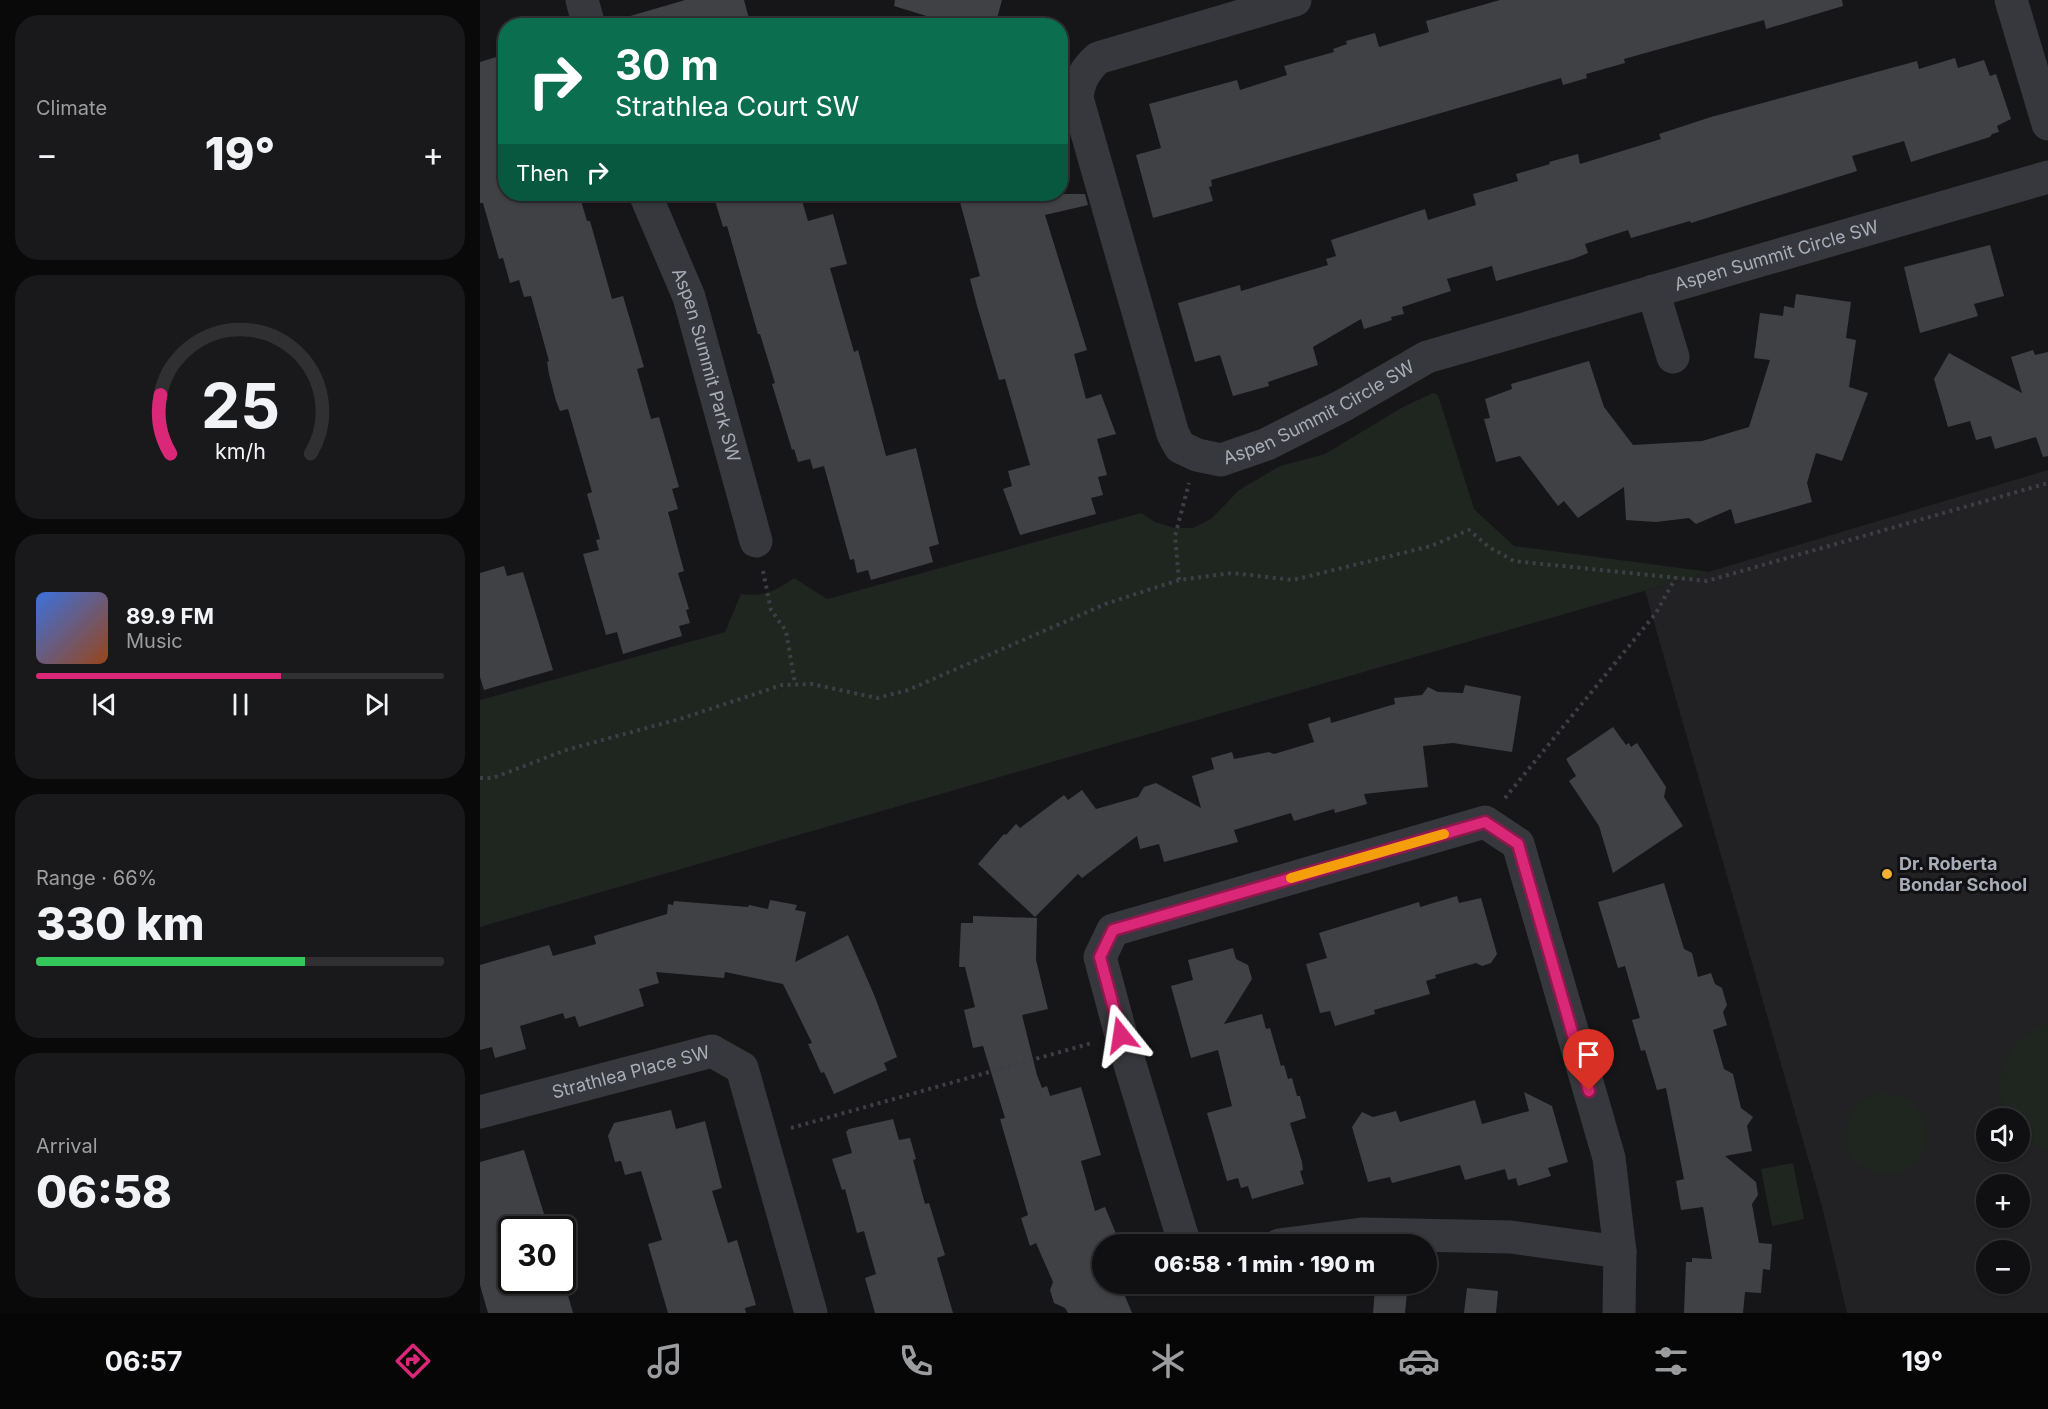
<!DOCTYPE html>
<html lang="en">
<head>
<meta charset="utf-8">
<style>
  body { margin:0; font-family:Inter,sans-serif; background:#19191b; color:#f1f3f6; height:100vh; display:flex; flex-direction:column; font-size:22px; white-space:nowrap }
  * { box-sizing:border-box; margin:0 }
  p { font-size:20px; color:#9c9d9f }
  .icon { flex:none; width:33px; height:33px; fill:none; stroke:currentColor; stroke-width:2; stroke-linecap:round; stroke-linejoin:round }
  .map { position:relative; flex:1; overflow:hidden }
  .details { display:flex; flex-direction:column; gap:15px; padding:15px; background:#09090a; width:480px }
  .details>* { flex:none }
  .banner { position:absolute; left:18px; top:18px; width:570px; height:183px; border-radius:24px; box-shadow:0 2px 4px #0004,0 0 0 2px #303032; background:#0b6e4f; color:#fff; overflow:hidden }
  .tools { position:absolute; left:1496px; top:1108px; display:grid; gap:12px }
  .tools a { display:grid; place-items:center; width:54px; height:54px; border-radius:50%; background:#101012; box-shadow:0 2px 4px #0004,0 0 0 2px #303032; font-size:30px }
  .speed { position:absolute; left:18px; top:1216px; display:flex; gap:12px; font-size:30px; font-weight:700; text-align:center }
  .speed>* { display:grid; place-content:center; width:78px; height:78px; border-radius:50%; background:#101012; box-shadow:0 2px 4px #0004,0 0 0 2px #303032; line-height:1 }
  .speed .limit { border:3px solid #111; border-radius:9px; background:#fff; color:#111 }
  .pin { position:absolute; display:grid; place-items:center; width:51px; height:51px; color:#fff; margin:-62px -26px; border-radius:50% 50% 50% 0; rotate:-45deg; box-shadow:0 0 6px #0007 }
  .pin .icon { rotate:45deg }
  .me { position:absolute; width:66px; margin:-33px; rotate:345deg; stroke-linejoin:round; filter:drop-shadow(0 0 4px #0008) }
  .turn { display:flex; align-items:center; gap:21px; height:126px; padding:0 18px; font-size:27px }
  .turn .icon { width:78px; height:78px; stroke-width:2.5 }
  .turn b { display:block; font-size:42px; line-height:51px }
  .then { display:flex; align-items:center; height:57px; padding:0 18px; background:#0003; gap:12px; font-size:22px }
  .big { font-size:45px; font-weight:800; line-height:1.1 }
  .details .widget { flex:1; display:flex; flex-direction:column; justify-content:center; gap:9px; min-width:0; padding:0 21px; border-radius:24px; background:#19191b }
  .details .dial { align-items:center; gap:0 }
  .dial svg { height:156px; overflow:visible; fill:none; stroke:#303032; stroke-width:7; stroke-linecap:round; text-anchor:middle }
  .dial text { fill:#f1f3f6; stroke:none }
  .song { display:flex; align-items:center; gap:18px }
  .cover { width:72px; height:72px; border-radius:9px; background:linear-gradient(135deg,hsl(220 70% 55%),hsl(20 70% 35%)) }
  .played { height:6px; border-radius:3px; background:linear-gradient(90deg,#db2777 60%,#303032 60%) }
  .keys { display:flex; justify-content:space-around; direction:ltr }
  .heat { display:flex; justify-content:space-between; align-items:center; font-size:33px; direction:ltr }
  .charge { height:9px; border-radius:4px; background:linear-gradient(90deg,#34c759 66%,#303032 0) }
  .trip { position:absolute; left:612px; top:1234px; width:345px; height:60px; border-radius:30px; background:#101012; box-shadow:0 2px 4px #0004,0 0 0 2px #303032; font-weight:800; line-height:60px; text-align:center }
  .menu { display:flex; height:96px; justify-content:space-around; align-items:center; background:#060607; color:#9c9d9f }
  .menu .icon { width:42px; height:42px }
  .menu .selected { color:#db2777 }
  .menu b { font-size:27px; color:#f1f3f6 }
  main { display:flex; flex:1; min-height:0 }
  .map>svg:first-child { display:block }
</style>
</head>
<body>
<main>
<section class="details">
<div class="widget"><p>Climate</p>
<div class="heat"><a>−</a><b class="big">19°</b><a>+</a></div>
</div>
<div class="widget dial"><svg viewBox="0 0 100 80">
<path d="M14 69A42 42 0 1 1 86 69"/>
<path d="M14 69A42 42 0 0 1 9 39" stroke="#db2777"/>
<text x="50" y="56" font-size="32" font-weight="700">25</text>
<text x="50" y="72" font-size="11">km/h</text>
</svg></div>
<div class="widget">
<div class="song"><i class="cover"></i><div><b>89.9 FM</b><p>Music</p></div></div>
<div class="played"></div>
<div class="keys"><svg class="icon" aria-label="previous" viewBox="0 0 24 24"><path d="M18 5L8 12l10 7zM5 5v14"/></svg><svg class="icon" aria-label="pause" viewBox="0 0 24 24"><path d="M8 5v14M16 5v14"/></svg><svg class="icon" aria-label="next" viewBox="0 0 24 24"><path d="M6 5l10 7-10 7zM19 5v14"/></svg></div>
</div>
<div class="widget"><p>Range · 66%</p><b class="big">330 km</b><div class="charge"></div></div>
<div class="widget"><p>Arrival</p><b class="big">06:58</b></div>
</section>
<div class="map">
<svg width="1568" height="1313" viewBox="0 0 1568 1313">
  <rect width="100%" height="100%" fill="#161618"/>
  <path fill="#222225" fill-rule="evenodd" d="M1568 470V1313H1367L1343 1210 1165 591ZM1506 1119H1539V1152H1506ZM1506 1185H1539V1218H1506ZM1506 1251H1539V1284H1506Z"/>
  <path fill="#1e261f" d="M953 393 958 395 994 509 1034 546 1230 572 0 927V700L245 632 261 594C283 597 296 591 314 578L347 599 661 513 675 522 695 528H713L731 519 759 490 800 466 845 454 923 407Z
    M1568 1023V1150L1545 1139 1539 1133V1119H1528C1509 1079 1526 1038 1568 1023Z
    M1365 1134a41 41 0 1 1 82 0a41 41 0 1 1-82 0Z
    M1313 1163 1324 1219 1292 1226 1281 1169Z"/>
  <path fill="#404145" d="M205 0H264L271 26H141L140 19Z
    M415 0H522L515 26H479L414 6Z
    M1020 0H1362L1363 6 1286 29 1284 20 1230 35 1144 59 1145 63 1106 74 1107 78 1083 85 1081 78 731 180 732 186 729 187 733 201 673 218 656 155 681 148 669 104 757 80 760 90 807 75 804 66 854 52 853 49 867 44 866 41 895 33 899 47 949 32 946 21Z
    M26 54V194H99L107 221H110L132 299 143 296 164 367 157 369 171 419 179 417 199 487 192 489 198 509 188 512 204 571 198 573 209 609 206 610 210 623 199 626 202 636 143 654 137 632 126 635 103 554 119 550 116 540 120 539 107 494 112 492 88 409 80 411 76 401 69 374 67 362 69 361 51 296 44 297 39 280 30 283 23 258 19 259 3 203H0V62Z
    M1475 58 1478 68 1504 60 1510 76 1516 74 1531 119 1517 126 1519 132 1512 134 1510 137 1431 162 1424 141 1372 156 1377 171 1211 223 1210 221 1151 238 1148 230 1105 244 1108 253 1093 259 1016 281 1012 266 967 279 971 291 922 307 924 314 911 317 912 320 884 329 881 319 833 347 838 365 788 382 789 386 753 396 740 355 715 362 698 303 760 285 761 291 848 265 846 259 856 256 851 240 945 209 948 220 996 205 993 194 1038 181 1036 174 1070 164 1069 162 1098 154 1100 164 1181 139 1179 134 1231 117 1437 61 1439 69Z
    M233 194H320L328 221 353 214 367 264 350 268 374 352 378 350 406 456 436 448 459 544 449 547 453 562 391 580 388 570 377 573 374 559 370 560 344 466 333 469 330 459 318 462 314 449 312 450 292 384 295 383 280 334H278L247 226 243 227Z
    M512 194H605L608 205 565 215 607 350 594 354 606 399 621 394 636 434 617 439 627 475 618 477 623 495 611 498 616 514 540 535 523 489 532 486 528 471 550 465 525 379 519 380 497 306 490 279 500 276 480 202Z
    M1510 245 1524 296 1494 304 1498 316 1440 333 1424 267Z
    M1316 294 1371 302 1366 338 1376 340 1369 387 1388 393 1362 461 1336 453 1327 483 1332 502 1255 524 1251 509 1216 524 1209 518 1176 522 1146 520 1144 487 1098 518 1084 501 1078 506 1040 456 1016 462 1004 419 1010 418 1005 399 1032 389 1031 384 1109 361 1124 407 1153 445 1222 441 1269 427 1290 360 1274 358 1280 313 1303 316 1304 306 1314 308Z
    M1553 350 1555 355 1568 352V456L1563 457 1556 437 1515 449 1511 436 1496 440 1490 421 1468 427 1454 379 1469 353 1542 393 1531 357Z
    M24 566 27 576 43 572 73 670 4 690 0 677V573Z
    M985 685 1041 696 1032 752 973 743 943 746 948 787 884 794 887 804 855 813 854 809 814 821 811 813 754 830 758 842 684 862 679 844 660 849 657 836 602 878 598 874 555 917 498 864 524 834 526 835 536 824 540 828 584 795 588 800 602 790 616 809 658 797 664 787 676 783 721 808 712 776 734 769 731 758 752 752 754 759 789 752 794 754 834 742 828 724 850 717 851 723 915 704 914 698 942 695 948 687 958 692 983 693Z
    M1133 727 1146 745 1149 743 1151 747 1157 743 1186 787 1184 797 1203 826 1133 873 1119 826 1089 781 1096 776 1086 759Z
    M1184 883 1204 949 1212 953 1218 977 1231 973 1235 984 1242 988 1247 1005 1243 1012 1247 1025 1233 1030 1244 1069 1253 1074 1261 1108 1273 1117 1267 1126 1272 1151 1245 1156 1276 1182 1278 1195 1272 1204 1279 1243 1292 1244 1290 1270 1283 1269 1281 1293 1265 1292 1263 1313H1204L1206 1262H1212V1258L1232 1259 1223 1207 1201 1210 1196 1181 1204 1179 1186 1088 1177 1090 1165 1050 1161 1051 1152 1020 1160 1018 1145 966 1138 968 1118 902Z
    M977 896 979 903 1001 898 1017 954 1011 963 1002 966 996 963 955 975 956 978 946 981 950 994 894 1010 895 1014 855 1026 850 1011 840 1013 826 964 847 958 839 933 939 902 940 907Z
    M290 900 317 905 315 910 326 912 315 962 368 935 395 997 417 1057 404 1063 407 1070 354 1094 344 1072 341 1073 328 1044 332 1043 303 984 245 972 244 978 176 972 179 983 159 989 164 1006 99 1027 95 1016 85 1019 83 1013 40 1026 46 1049 15 1058 12 1047 0 1050V965L69 945 73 956 116 944 114 936 187 914 188 904 193 905 194 901 268 907 269 905 288 909Z
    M493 916 557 918 556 960 568 1009 542 1015 557 1075 562 1088 567 1086 570 1096 601 1087 621 1155 601 1161 615 1211 625 1207 637 1236 634 1238 637 1245H622V1284H640L652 1313H588L585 1308 574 1303 570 1290 573 1282 556 1243 550 1246 541 1218 548 1215 520 1119 525 1118 503 1046 493 1048 484 1010 495 1007 485 967H479L481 923H493Z
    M753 948 756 959 768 965 772 979 744 1024 782 1014 786 1029 790 1028 801 1066 804 1065 808 1079 812 1078 817 1096H820L826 1118 810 1123 822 1162 823 1170 820 1171 824 1184 772 1199 768 1186 761 1188 758 1178 747 1181 727 1113 752 1106 738 1050 711 1058 691 986 713 980 708 960Z
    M1044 1092 1072 1106 1088 1162 1068 1168 1071 1176 1038 1186 1036 1178 1028 1180 1025 1169 985 1180 980 1165 912 1183 910 1177 888 1182 872 1127 882 1112 893 1117 916 1111 920 1122 995 1100 1002 1124 1049 1111Z
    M191 1110 196 1129 225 1121 242 1188 232 1191 248 1243 257 1240 276 1305 265 1308 266 1313H188L168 1244 182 1240 161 1171 145 1175 141 1161 135 1162 128 1136 134 1123Z
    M413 1119 419 1140 430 1138 436 1159 433 1160 445 1204 449 1203 465 1255 457 1258 473 1313H395L385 1278 396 1274 384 1231 377 1233 365 1189 362 1190 352 1159 372 1153 366 1132 369 1129Z
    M44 1150 69 1230H32V1281H84L93 1313H8L0 1285V1162Z
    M987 1288 1018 1291 1016 1313H984Z
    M895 1289 927 1292 925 1313H893Z"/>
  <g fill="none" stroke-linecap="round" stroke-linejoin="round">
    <path stroke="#3d3f44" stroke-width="4" stroke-dasharray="3 4.5" stroke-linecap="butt" d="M283 571 291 610 306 631 315 684
      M699 580 695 536 709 483
      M0 778H13L86 750 203 718 302 685 332 684 397 698 428 690 628 603 699 580 752 573 813 580 951 546 989 530 1009 547 1034 561 1227 581 1568 483
      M1025 798 1176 613 1196 577
      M311 1128 612 1043"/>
    <g stroke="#37383d" stroke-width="33">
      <path d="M102 0 109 26"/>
      <path id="s1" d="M815 0 618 58C605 70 599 80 597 98L693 434 700 447 717 455 741 460 787 444 864 405 947 357 1568 177"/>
      <path d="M1531 0 1568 124"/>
      <path id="s2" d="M165 194 209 297 276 541"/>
      <path d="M1173 291 1193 357"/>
      <path id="s3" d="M0 1112 232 1051 262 1068 331 1313"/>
      <path d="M705 1245 641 1035 620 957 633 930 1005 822 1038 844 1129 1158 1140 1252 1139 1313"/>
      <path d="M799 1245 882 1234 1031 1237 1140 1252"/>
    </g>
  </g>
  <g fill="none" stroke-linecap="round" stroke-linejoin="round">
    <defs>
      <path id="route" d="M641 1035 620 957 633 930 1005 822 1038 844 1109 1091"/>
    </defs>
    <use href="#route" stroke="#8e194d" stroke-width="15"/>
    <use href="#route" stroke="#db2777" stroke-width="10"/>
    <path stroke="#f59e0b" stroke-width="10" d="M811 878 964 834"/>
  </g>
  <circle fill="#f2b134" stroke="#111113" stroke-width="2" cx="1407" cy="874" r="6"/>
  <g text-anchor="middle" stroke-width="6" stroke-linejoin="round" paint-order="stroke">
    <g font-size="18" fill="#a8adb8" stroke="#111113">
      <text dy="6" stroke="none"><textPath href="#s1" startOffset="1254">Aspen Summit Circle SW</textPath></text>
      <text dy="6" stroke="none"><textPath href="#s2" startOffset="182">Aspen Summit Park SW</textPath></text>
      <text dy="6" stroke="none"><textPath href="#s1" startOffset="768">Aspen Summit Circle SW</textPath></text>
      <text dy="6" stroke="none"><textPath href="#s3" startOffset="156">Strathlea Place SW</textPath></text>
    </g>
    <g font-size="18" font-weight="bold" fill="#a8adb8" stroke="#111113" text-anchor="start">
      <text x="1419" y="870">Dr. Roberta<tspan x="1419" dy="21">Bondar School</tspan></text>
    </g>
  </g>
</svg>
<div class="tools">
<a><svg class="icon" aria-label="sound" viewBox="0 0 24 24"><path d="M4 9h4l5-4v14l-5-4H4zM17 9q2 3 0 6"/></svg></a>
<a>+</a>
<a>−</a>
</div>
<div class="speed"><div class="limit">30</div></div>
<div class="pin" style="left:1109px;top:1091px;background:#d93025"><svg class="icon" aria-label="arrive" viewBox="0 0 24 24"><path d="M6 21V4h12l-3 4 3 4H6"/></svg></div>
<svg class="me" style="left:641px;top:1035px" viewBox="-20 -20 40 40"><path d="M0-17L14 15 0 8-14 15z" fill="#db2777" stroke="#fff" stroke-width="4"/></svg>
<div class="trip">06:58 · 1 min · 190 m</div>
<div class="banner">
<div class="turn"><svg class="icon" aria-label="right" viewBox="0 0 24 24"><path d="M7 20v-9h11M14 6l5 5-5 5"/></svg><div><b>30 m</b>Strathlea Court SW</div></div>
<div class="then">Then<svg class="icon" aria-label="right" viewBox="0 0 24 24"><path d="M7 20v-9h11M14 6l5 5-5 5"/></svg></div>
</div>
</div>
</main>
<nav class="menu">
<b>06:57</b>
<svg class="icon selected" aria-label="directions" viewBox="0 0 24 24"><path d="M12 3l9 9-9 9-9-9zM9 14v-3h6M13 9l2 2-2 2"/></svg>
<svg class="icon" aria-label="music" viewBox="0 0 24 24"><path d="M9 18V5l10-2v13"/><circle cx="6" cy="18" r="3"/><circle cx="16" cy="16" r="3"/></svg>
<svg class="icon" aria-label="phone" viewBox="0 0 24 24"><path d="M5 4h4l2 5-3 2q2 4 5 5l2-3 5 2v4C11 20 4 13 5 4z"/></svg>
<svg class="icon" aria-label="climate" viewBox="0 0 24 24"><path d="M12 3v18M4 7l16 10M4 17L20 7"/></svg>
<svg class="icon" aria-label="car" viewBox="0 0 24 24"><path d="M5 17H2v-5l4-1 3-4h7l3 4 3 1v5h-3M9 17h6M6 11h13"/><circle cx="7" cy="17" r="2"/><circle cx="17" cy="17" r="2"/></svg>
<svg class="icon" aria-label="filters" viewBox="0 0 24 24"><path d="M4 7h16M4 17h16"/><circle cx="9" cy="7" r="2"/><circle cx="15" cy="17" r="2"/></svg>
<b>19°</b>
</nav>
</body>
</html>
